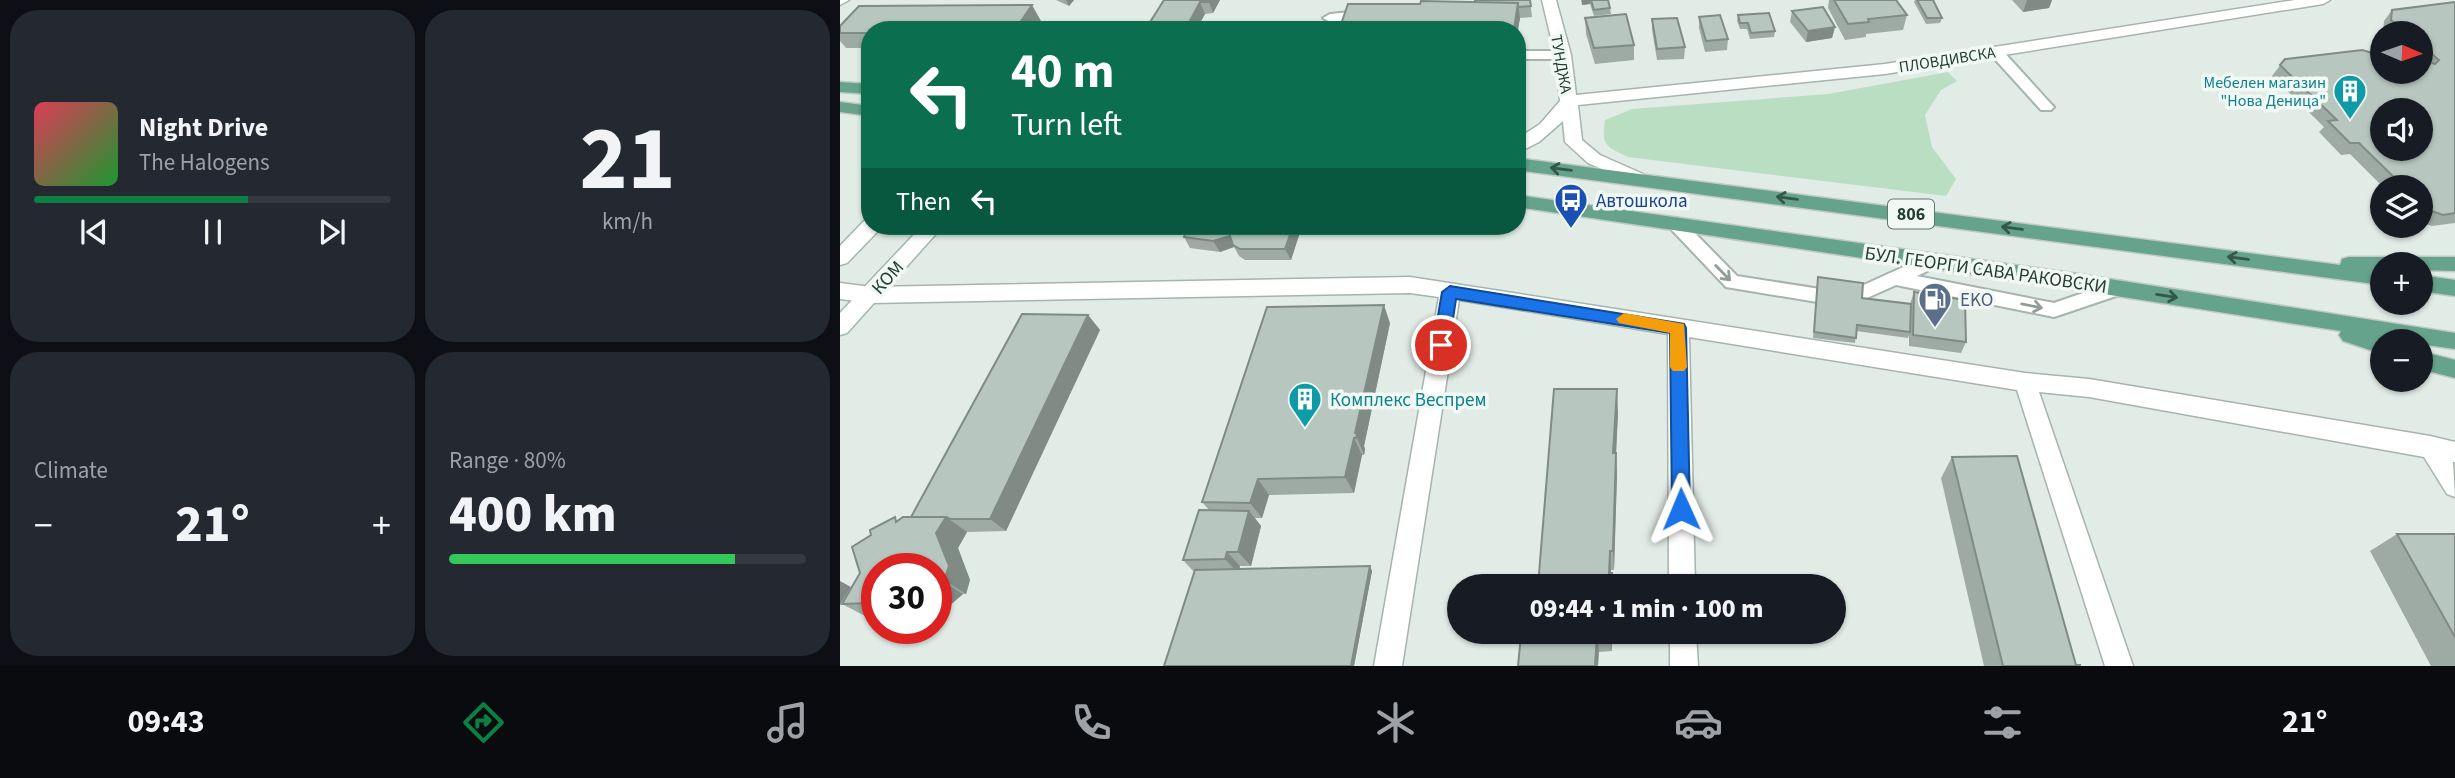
<!DOCTYPE html>
<html lang="en">
<head>
<meta charset="utf-8">
<style>
  body { margin:0; font-family:"Source Sans 3",sans-serif; background:#242831; color:#f1f3f6; height:100vh; display:flex; flex-direction:column; font-size:26px; white-space:nowrap }
  * { box-sizing:border-box; margin:0 }
  p { font-size:23px; color:#9ea1a6 }
  .icon { flex:none; width:38px; height:38px; fill:none; stroke:currentColor; stroke-width:2; stroke-linecap:round; stroke-linejoin:round }
  .map { position:relative; flex:1; overflow:hidden }
  .side { display:flex; flex-direction:column; gap:10px; padding:10px; background:#0d0f14; width:840px }
  .side>* { flex:none }
  .guide { position:absolute; left:21px; top:21px; width:665px; height:214px; border-radius:28px; box-shadow:0 2px 5px #0004; background:#0b6e4f; color:#fff; overflow:hidden }
  .needle { width:46px; rotate:92deg }
  .buttons { position:absolute; left:1530px; top:21px; display:grid; gap:14px }
  .buttons a { display:grid; place-items:center; width:63px; height:63px; border-radius:50%; background:#171b24; box-shadow:0 2px 5px #0004; font-size:35px }
  .speed { position:absolute; left:21px; top:553px; display:flex; gap:14px; font-size:35px; font-weight:700; text-align:center }
  .speed>* { display:grid; place-content:center; width:91px; height:91px; border-radius:50%; background:#171b24; box-shadow:0 2px 5px #0004; line-height:1 }
  .speed .limit { border:10px solid #d22; background:#fff; color:#111 }
  .pin { position:absolute; display:grid; place-items:center; width:60px; height:60px; color:#fff; margin:-30px; border:4px solid #fff; border-radius:50%; box-shadow:0 2px 7px #0007 }
  .me { position:absolute; width:77px; margin:-38px; rotate:359deg; stroke-linejoin:round; filter:drop-shadow(0 0 5px #0008) }
  .turn { display:flex; align-items:center; gap:24px; height:147px; padding:0 35px; font-size:32px }
  .turn .icon { width:91px; height:91px; stroke-width:2.5 }
  .turn b { display:block; font-size:49px; line-height:60px }
  .then { display:flex; align-items:center; height:66px; padding:0 35px; background:#0003; gap:14px; font-size:26px }
  .big { font-size:52px; font-weight:800; line-height:1.1 }
  .side .widget { flex:1; display:flex; flex-direction:column; justify-content:center; gap:10px; min-width:0; padding:0 24px; border-radius:28px; background:#242831 }
  .side .dial { align-items:center; gap:0 }
  .dial b { font-size:91px; line-height:1 }
  .song { display:flex; align-items:center; gap:21px }
  .cover { width:84px; height:84px; border-radius:10px; background:linear-gradient(135deg,hsl(350 70% 55%),hsl(130 70% 35%)) }
  .played { height:7px; border-radius:4px; background:linear-gradient(90deg,#0b8043 60%,#363941 60%) }
  .keys { display:flex; justify-content:space-around; direction:ltr }
  .heat { display:flex; justify-content:space-between; align-items:center; font-size:38px; direction:ltr }
  .charge { height:10px; border-radius:5px; background:linear-gradient(90deg,#34c759 80%,#363941 0) }
  .side .tiles { flex:1; display:grid; gap:10px; grid-template-columns:repeat(2,1fr) }
  .trip { position:absolute; left:607px; top:574px; width:399px; height:70px; border-radius:35px; background:#171b24; box-shadow:0 2px 5px #0004; font-weight:800; line-height:70px; text-align:center }
  .dock { display:flex; height:112px; justify-content:space-around; align-items:center; background:#090b0e; color:#9ea1a6 }
  .dock .icon { width:49px; height:49px }
  .dock .current { color:#0b8043 }
  .dock b { font-size:32px; color:#f1f3f6 }
  main { display:flex; flex:1; min-height:0 }
  .map>svg:first-child { display:block }
</style>
</head>
<body>
<main>
<section class="side">
<div class="tiles">
<div class="widget">
<div class="song"><i class="cover"></i><div><b>Night Drive</b><p>The Halogens</p></div></div>
<div class="played"></div>
<div class="keys"><svg class="icon" aria-label="previous" viewBox="0 0 24 24"><path d="M18 5L8 12l10 7zM5 5v14"/></svg><svg class="icon" aria-label="pause" viewBox="0 0 24 24"><path d="M8 5v14M16 5v14"/></svg><svg class="icon" aria-label="next" viewBox="0 0 24 24"><path d="M6 5l10 7-10 7zM19 5v14"/></svg></div>
</div>
<div class="widget dial"><b>21</b><p>km/h</p></div>
<div class="widget"><p>Climate</p>
<div class="heat"><a>−</a><b class="big">21°</b><a>+</a></div>
</div>
<div class="widget"><p>Range · 80%</p><b class="big">400 km</b><div class="charge"></div></div>
</div>
</section>
<div class="map">
<svg width="1615" height="666" viewBox="0 0 1615 666">
  <rect width="100%" height="100%" fill="#e2ece7"/>
  <path fill="#badec1" d="M1108 72 1117 81 1101 90 1085 115 1092 147 1116 179 1106 196 788 157C766 146 761 146 765 120L792 109 988 94Z"/>
  <g fill="none" stroke-linecap="round" stroke-linejoin="round">
    <defs>
      <path id="lane" d="M531 10 538 14 536 17 490 22 483 18 490 14Z
        M1156 48 1161 49 1211 104 1214 107 1211 110H1201L1151 55 1149 52Z
        M677 51H723L730 55 723 59H677Z
        M836 218 842 220 897 276 1006 293 1092 254 1098 256 1101 261 1098 266 1077 276 1214 303 1278 281 1285 283 1287 288 1285 293 1214 317 1056 285 1007 307 886 287 830 228 827 224 830 220Z"/>
      <path id="street" d="M0 0H9L0 5Z
        M702 0H716L731 55 736 95 1045 64 1455 0H1490L1483 4 1045 74 738 105 742 140 760 155 803 174 806 178 803 182 797 184 748 163 725 142 723 121 699 142 677 153V139L700 124 720 101 715 55Z
        M570 277 1185 373 1249 379 1590 436 1615 442V462H1613L1615 497 1607 494 1584 457 1249 397 1199 392 1293 666H1265L1177 390 849 337 855 586H829L828 334 619 300 562 666H534L599 297 570 293 31 303 0 299V283L31 287Z
        M830 632H856L858 666H830Z"/>
      <path id="secondary" d="M30 220V226H40L38 231 7 263 0 265V246L24 221Z
        M82 226H103L7 333 0 335V313Z"/>
      <path id="primary" d="M0 82 30 84V94L0 92Z
        M0 102 30 106V116L0 112Z
        M677 158 1500 265 1502 259 1509 257H1615V271L1580 270V264H1542V269L1536 270H1542V285L677 170Z
        M677 195 1225 272 1615 333V349L1580 344V341L1544 338 1550 341H1542V354L1503 341 1499 335 1501 331 1225 288 677 207Z
        M1580 275 1615 280V296L1580 291Z
        M1580 351 1615 360V378L1580 369Z"/>
    </defs>
    <use href="#lane" stroke="#a5b4ad" stroke-width="4"/>
    <use href="#street" stroke="#a5b4ad" stroke-width="3"/>
    <use href="#secondary" stroke="#a0b8ae" stroke-width="3"/>
    <use href="#primary" stroke="#c1c9c6" stroke-width="3"/>
    <use href="#lane" fill="#fff" fill-rule="evenodd"/>
    <use href="#street" fill="#fff" fill-rule="evenodd"/>
    <use href="#secondary" fill="#fff" fill-rule="evenodd"/>
    <use href="#primary" fill="#66a38d" fill-rule="evenodd"/>
  </g>
  <path fill="#9daba4" d="M216 0H234L229 6Z
    M324 0H380L373 13 365 14 356 30H305Z
    M690 0 692 17 680 18 677 35V30H499L580 4Z
    M741 0H768L770 8 771 14 754 16 750 4 742 5Z
    M989 0H1056L1067 15 1063 30 1026 34V37L1005 40 988 8Z
    M1075 0H1093L1102 18 1100 23 1086 24 1074 2Z
    M1172 0H1212L1209 8 1183 12Z
    M1615 2V223L1592 226 1580 222V187H1543L1510 154 1501 155 1479 132 1484 127 1432 76 1445 59 1542 72H1580V33H1545L1543 32 1544 21 1552 10Z
    M952 11 995 27 992 38 966 42 950 22Z
    M898 15 935 31 934 37 910 39 907 29H900L897 21Z
    M859 17 888 39 887 50 865 52 859 28Z
    M745 18 794 45V60L755 64 746 34Z
    M812 19 845 47 844 59 817 60 812 30Z
    M201 21 195 30H30V48H6L0 41V26Z
    M291 226H303L301 229H293Z
    M348 226H462L451 260H405L399 256 394 247 380 252 350 248 344 237Z
    M978 277 1022 298 1070 304 1074 292 1126 342 1121 353 1069 346V335L1068 338 1016 331 1015 343 973 338Z
    M248 315 260 330 166 531 127 532 118 548 130 580 126 594H123L102 612 96 614V569H37V617H27L2 604 59 520 71 517Z
    M550 323 524 446 525 449 524 455H522L514 493 429 495 422 518H415L421 526 411 566H400L399 569 530 566 532 571 514 666H324L354 572 343 560 369 510 362 502Z
    M778 412 776 454 777 475 774 570H771V573L773 586H698Z
    M1112 457 1236 665 1240 666H1144L1101 478Z
    M1557 534H1615V666H1591L1530 551Z
    M694 632H772V651L759 652 694 635Z"/>
  <path fill="#808b86" d="M226 0H234L229 6Z
    M370 0H380L373 13 369 2Z
    M742 0H750V4L742 5Z
    M1187 0H1212L1209 8 1183 12Z
    M360 2 365 14 356 30H345Z
    M678 3 680 18 677 35V30H674V29Z
    M192 5 201 21 195 30H175Z
    M995 27 992 38 966 42 968 31Z
    M453 226H462L451 260 445 249Z
    M390 236 394 247 380 252 373 241Z
    M544 305 550 323 524 446 525 449 524 455 515 433Z
    M248 315 260 330 166 531 150 519Z
    M777 389 778 412 776 454 777 475 774 570 773 551V453Z
    M514 438 522 455 514 493 505 477Z
    M418 479 429 495 422 518 410 503Z
    M409 511 421 526 411 566 398 552Z
    M106 517 127 532 118 548 130 580 126 594 104 580 96 533Z
    M770 551 771 570V586L769 573Z
    M387 552 400 566 398 573 385 559Z
    M530 566 532 571 514 666H511Z
    M101 580 123 594 102 612 96 614V584Z
    M0 581 11 587 0 605Z
    M54 628H70L64 633Z
    M770 632H772V651L770 635Z
    M757 635 759 652 758 666H755Z"/>
  <path fill="#b7c7bf" stroke="#808b86" stroke-width="2" fill-rule="evenodd" d="M324 0H370L369 2H360L345 30H305Z
    M635 0H690L691 6 678 7V3L635 2Z
    M751 0H768L770 8 754 10Z
    M994 0H1056L1067 15 1028 19 1029 22 1008 24Z
    M1077 0H1093L1102 18H1087Z
    M581 1 678 3 674 29 499 30 508 4H580Z
    M1615 2V213L1603 215 1586 209 1580 203V187H1564L1519 143H1510L1488 121 1497 120 1440 65 1445 59 1522 50 1536 54 1542 58V72H1580V62L1587 61 1595 64 1599 60 1580 44V33H1567L1551 20 1552 10ZM1542 110H1580V149H1542Z
    M192 5 175 30H30V33H0V26L19 6Z
    M983 7 995 27 968 31 952 11Z
    M929 13 935 31 911 33 908 23H900L898 15Z
    M786 14 794 45 754 48 745 18Z
    M880 15 888 39 866 41 859 17Z
    M837 18 845 47 817 49 812 19Z
    M348 226H453L445 249H400L393 245 390 236 373 241 344 237Z
    M978 277 1023 283 1022 298 1071 304 1070 332 1017 325 1016 338 974 332Z
    M1074 292 1125 300 1126 342 1073 335Z
    M544 305 515 433H517L516 438H514L505 477 418 479 410 503 362 502 427 307Z
    M182 314 248 315 150 519H110L106 517H71Z
    M714 389H777L773 453H776L773 551H770L769 573H772V586H698Z
    M1177 456 1236 665H1240V666H1163L1112 457Z
    M359 510 409 511 398 552H387L385 559 343 560Z
    M55 517 56 522 63 517H106L96 533 109 566 104 580H101L96 584V569H37V616L30 603 2 604 20 573 12 547 31 535 30 530Z
    M1557 534H1615V637Z
    M530 566 511 666H324L355 570Z
    M694 632H770V635H757L755 666H678L681 635H694Z"/>
  <defs><path id="oneway-shaft" d="M-6 0H5M1.5-3L5.5 0L1.5 3" fill="none" stroke-width="1.6" stroke-linecap="round" stroke-linejoin="round" transform="scale(1.75)"/></defs>
  <g stroke="#33574a">
    <use href="#oneway-shaft" transform="translate(721 169) rotate(-173)"/>
    <use href="#oneway-shaft" transform="translate(947 198) rotate(-172)"/>
    <use href="#oneway-shaft" transform="translate(1172 228) rotate(-172)"/>
    <use href="#oneway-shaft" transform="translate(1398 258) rotate(-172)"/>
    <use href="#oneway-shaft" transform="translate(1327 296) rotate(9)"/>
  </g>
  <g stroke="#909e99">
    <use href="#oneway-shaft" transform="translate(883 273) rotate(46)"/>
    <use href="#oneway-shaft" transform="translate(1192 306) rotate(11)"/>
  </g>
  <path fill="#1a73e8" stroke="#114b97" stroke-width="2" d="M610 286 844 324 846 328 850 509 848 515 841 517 835 515 832 509 830 333 616 299 609 345 601 352 593 345 602 292Z"/>
  <path fill="#f59e0b" d="M784 313 844 324 847 367 844 371H833L830 367V333L779 323 776 319Z"/>
  <defs>
    <symbol id="building-pin" viewBox="-11 -11 22 30"><path d="M0 17L-7.5 6A9.5 9.5 0 1 1 7.5 6Z" fill="#0f9aa8" stroke="#f2f9f5"/><path d="M-4-6H4V6H1V3H-1V6H-4ZM-2.5-4.3h1.7v1.8h-1.7ZM.8-4.3h1.7v1.8H.8ZM-2.5-1h1.7V.8h-1.7ZM.8-1h1.7V.8H.8Z" fill="#fff"/></symbol>
    <symbol id="bus-pin" viewBox="-11 -11 22 30"><path d="M0 17L-7.5 6A9.5 9.5 0 1 1 7.5 6Z" fill="#1a4fb4" stroke="#f2f9f5"/><path d="M-5-6H5V4H4V6H2V4H-2V6H-4V4H-5ZM-3.5-4V0h7V-4ZM-3.5 1.2v1.5H-2V1.2ZM2 1.2v1.5H3.5V1.2Z" fill="#fff"/></symbol>
    <symbol id="fuel-pin" viewBox="-11 -11 22 30"><path d="M0 17L-7.5 6A9.5 9.5 0 1 1 7.5 6Z" fill="#5c6f8a" stroke="#f2f9f5"/><path d="M-5.5-6h7V0h2V4h1.3V-2.5L3-4.5l.8-.8L6-3V5H2.5V1h-1V6h-7ZM-4.2-4.7v3.2H.2V-4.7Z" fill="#fff"/></symbol>
  </defs>
  <g fill-rule="evenodd">
    <use href="#building-pin" x="1491" y="72" width="38" height="52"/>
    <use href="#bus-pin" x="712" y="181" width="38" height="52"/>
    <use href="#fuel-pin" x="1076" y="280" width="38" height="52"/>
    <use href="#building-pin" x="446" y="380" width="38" height="52"/>
  </g>
  <g text-anchor="middle" stroke-width="7" stroke-linejoin="round" paint-order="stroke">
    <g font-size="16" fill="#223e33" stroke="#f2f9f5">
      <text transform="translate(1107 59) rotate(-9)" y="6">ПЛОВДИВСКА</text>
      <text transform="translate(722 64) rotate(80)" y="6">ТУНДЖА</text>
    </g>
    <g font-size="16" fill="#0d838f" stroke="#f2f9f5" text-anchor="end">
      <text x="1486" y="88">Мебелен магазин<tspan x="1486" dy="18">"Нова Деница"</tspan></text>
    </g>
    <rect fill="#f2f9f5" stroke="#60766d" stroke-width="2" x="1048" y="199.5" width="46" height="29" rx="5"/>
    <g font-size="18" font-weight="bold" fill="#223e33">
      <text x="1071" y="220">806</text>
    </g>
    <g font-size="19" fill="#164399" stroke="#f2f9f5" text-anchor="start">
      <text x="756" y="207">Автошкола</text>
    </g>
    <g font-size="19" fill="#223e33" stroke="#f2f9f5">
      <text transform="translate(1146 269) rotate(8)" y="7">БУЛ. ГЕОРГИ САВА РАКОВСКИ</text>
      <text transform="translate(47 277) rotate(-48)" y="7">КОМ</text>
    </g>
    <g font-size="19" fill="#4e5e75" stroke="#f2f9f5" text-anchor="start">
      <text x="1120" y="306">EKO</text>
    </g>
    <g font-size="19" fill="#0d838f" stroke="#f2f9f5" text-anchor="start">
      <text x="490" y="406">Комплекс Веспрем</text>
    </g>
  </g>
</svg>
<div class="buttons">
<a><svg class="needle" viewBox="-14 -14 28 28"><path d="M0-13l5 13h-10z" fill="#e53935"/><path d="M0 13l5-13h-10z" fill="#9ea1a6"/></svg></a>
<a><svg class="icon" aria-label="sound" viewBox="0 0 24 24"><path d="M4 9h4l5-4v14l-5-4H4zM17 9q2 3 0 6"/></svg></a>
<a><svg class="icon" aria-label="layers" viewBox="0 0 24 24"><path d="M12 4l9 5-9 5-9-5zM3 14l9 5 9-5"/></svg></a>
<a>+</a>
<a>−</a>
</div>
<div class="speed"><div class="limit">30</div></div>
<div class="pin" style="left:601px;top:345px;background:#d93025"><svg class="icon" aria-label="arrive" viewBox="0 0 24 24"><path d="M6 21V4h12l-3 4 3 4H6"/></svg></div>
<svg class="me" style="left:841px;top:509px" viewBox="-20 -20 40 40"><path d="M0-17L14 15 0 8-14 15z" fill="#1a73e8" stroke="#fff" stroke-width="4"/></svg>
<div class="trip">09:44 · 1 min · 100 m</div>
<div class="guide">
<div class="turn"><svg class="icon" aria-label="left" viewBox="0 0 24 24"><path d="M17 20v-9H6M10 6l-5 5 5 5"/></svg><div><b>40 m</b>Turn left</div></div>
<div class="then">Then<svg class="icon" aria-label="left" viewBox="0 0 24 24"><path d="M17 20v-9H6M10 6l-5 5 5 5"/></svg></div>
</div>
</div>
</main>
<nav class="dock">
<b>09:43</b>
<svg class="icon current" aria-label="directions" viewBox="0 0 24 24"><path d="M12 3l9 9-9 9-9-9zM9 14v-3h6M13 9l2 2-2 2"/></svg>
<svg class="icon" aria-label="music" viewBox="0 0 24 24"><path d="M9 18V5l10-2v13"/><circle cx="6" cy="18" r="3"/><circle cx="16" cy="16" r="3"/></svg>
<svg class="icon" aria-label="phone" viewBox="0 0 24 24"><path d="M5 4h4l2 5-3 2q2 4 5 5l2-3 5 2v4C11 20 4 13 5 4z"/></svg>
<svg class="icon" aria-label="climate" viewBox="0 0 24 24"><path d="M12 3v18M4 7l16 10M4 17L20 7"/></svg>
<svg class="icon" aria-label="car" viewBox="0 0 24 24"><path d="M5 17H2v-5l4-1 3-4h7l3 4 3 1v5h-3M9 17h6M6 11h13"/><circle cx="7" cy="17" r="2"/><circle cx="17" cy="17" r="2"/></svg>
<svg class="icon" aria-label="filters" viewBox="0 0 24 24"><path d="M4 7h16M4 17h16"/><circle cx="9" cy="7" r="2"/><circle cx="15" cy="17" r="2"/></svg>
<b>21°</b>
</nav>
</body>
</html>
